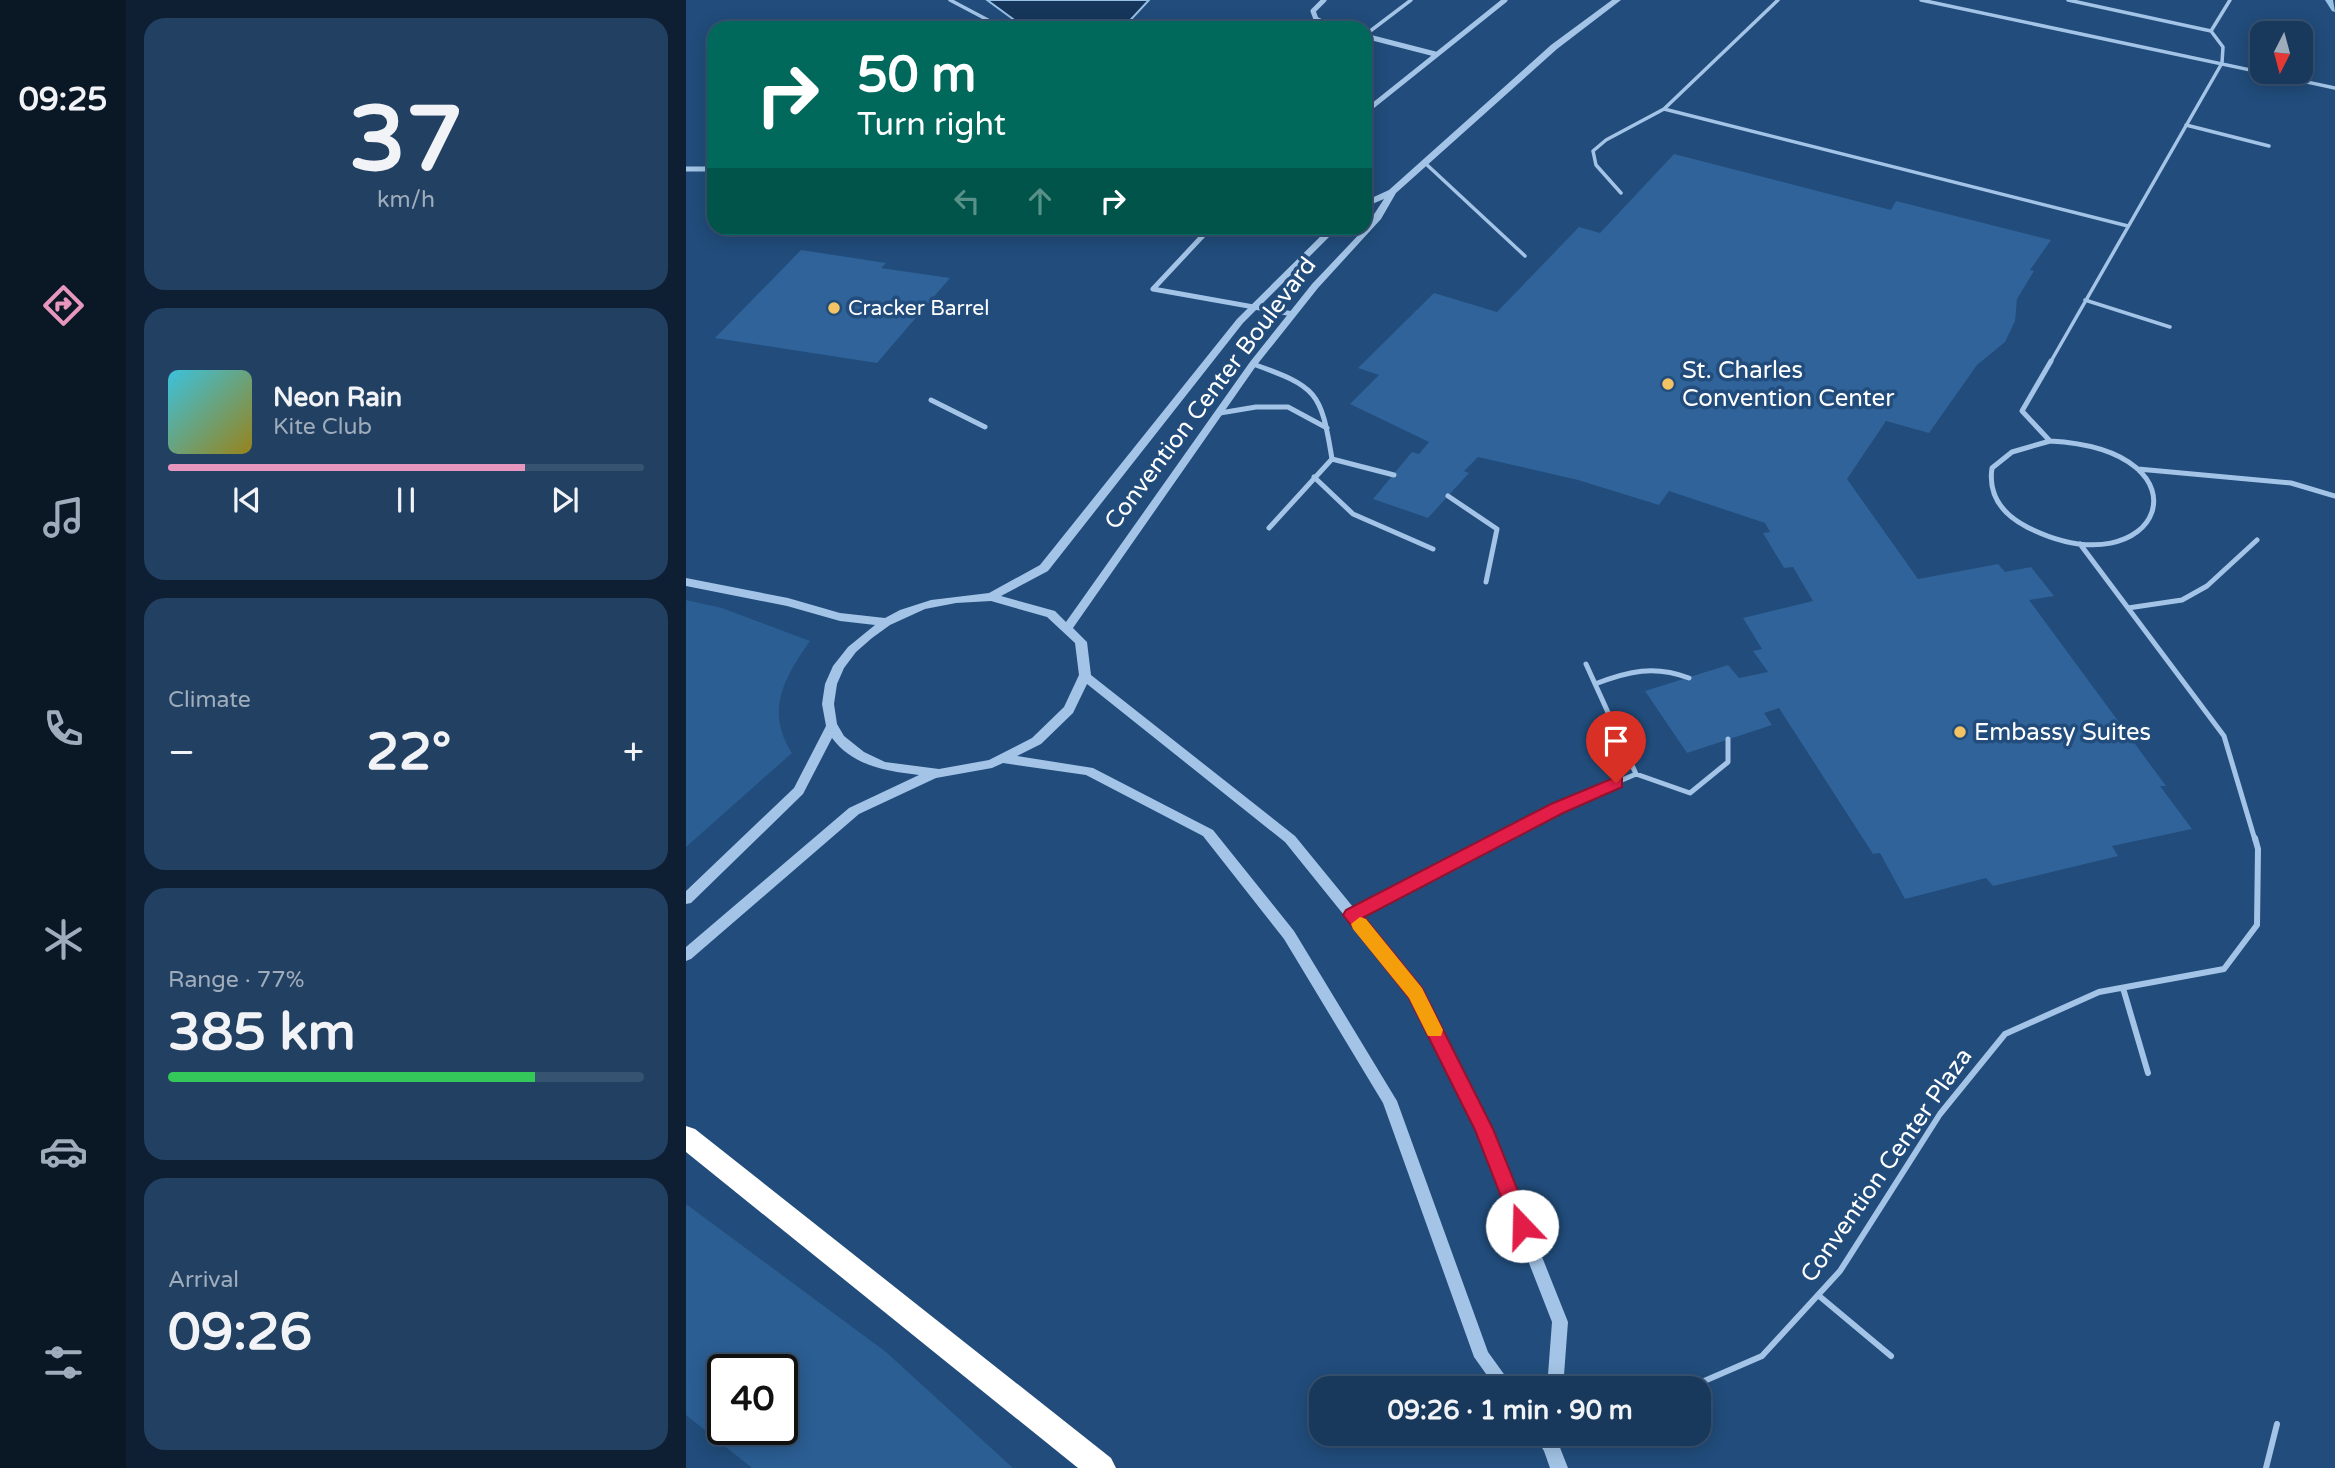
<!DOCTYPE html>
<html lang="en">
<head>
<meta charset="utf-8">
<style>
  body { margin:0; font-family:"Varela Round",sans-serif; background:#224062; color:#f1f3f6; height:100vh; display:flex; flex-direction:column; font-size:26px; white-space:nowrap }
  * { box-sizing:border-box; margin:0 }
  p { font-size:23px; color:#9facbb }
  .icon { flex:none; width:38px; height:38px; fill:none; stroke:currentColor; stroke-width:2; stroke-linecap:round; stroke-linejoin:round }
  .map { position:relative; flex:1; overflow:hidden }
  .sheet { display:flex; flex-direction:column; gap:18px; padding:18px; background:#0e1f33; width:560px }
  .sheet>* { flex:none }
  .hud { position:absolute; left:21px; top:21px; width:665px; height:214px; border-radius:21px; box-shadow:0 4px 18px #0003,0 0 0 2px #375372; background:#00695c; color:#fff; overflow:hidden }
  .needle { width:46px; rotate:186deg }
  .tools { position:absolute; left:1564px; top:21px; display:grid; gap:14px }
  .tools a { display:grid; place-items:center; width:63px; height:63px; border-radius:14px; background:#19395c; box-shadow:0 4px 18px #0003,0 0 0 2px #375372; font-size:35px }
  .speed { position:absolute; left:21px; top:1354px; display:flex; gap:14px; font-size:35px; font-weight:700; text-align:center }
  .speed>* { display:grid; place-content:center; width:91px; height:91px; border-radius:50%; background:#19395c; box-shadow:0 4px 18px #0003,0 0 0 2px #375372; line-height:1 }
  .speed .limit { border:4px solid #111; border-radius:10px; background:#fff; color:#111 }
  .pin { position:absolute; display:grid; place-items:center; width:60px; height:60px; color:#fff; margin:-72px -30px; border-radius:50% 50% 50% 0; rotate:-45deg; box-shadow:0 0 7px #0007 }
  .pin .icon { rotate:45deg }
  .me { position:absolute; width:77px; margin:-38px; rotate:339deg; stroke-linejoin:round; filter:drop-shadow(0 0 5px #0008) }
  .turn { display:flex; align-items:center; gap:24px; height:147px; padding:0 35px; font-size:32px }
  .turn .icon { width:91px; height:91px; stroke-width:2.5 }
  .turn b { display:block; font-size:49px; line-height:60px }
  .lanes { display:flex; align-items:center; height:66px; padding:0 35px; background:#0003; justify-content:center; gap:35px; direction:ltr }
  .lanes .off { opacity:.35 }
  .big { font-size:52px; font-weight:800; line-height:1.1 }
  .sheet .tile { flex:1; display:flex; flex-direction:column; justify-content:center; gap:10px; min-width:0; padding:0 24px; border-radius:21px; background:#224062 }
  .sheet .dial { align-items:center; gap:0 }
  .dial b { font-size:91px; line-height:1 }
  .song { display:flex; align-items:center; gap:21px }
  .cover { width:84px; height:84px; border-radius:10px; background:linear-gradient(135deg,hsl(190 70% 55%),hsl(50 70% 35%)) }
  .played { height:7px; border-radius:4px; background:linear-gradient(90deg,#e797bd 75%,#375372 75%) }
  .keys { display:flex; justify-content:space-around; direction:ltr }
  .heat { display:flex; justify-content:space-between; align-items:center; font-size:38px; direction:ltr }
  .charge { height:10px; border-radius:5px; background:linear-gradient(90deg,#34c759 77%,#375372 0) }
  .trip { position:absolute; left:623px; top:1376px; width:402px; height:70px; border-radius:21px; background:#19395c; box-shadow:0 4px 18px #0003,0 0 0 2px #375372; font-weight:800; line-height:70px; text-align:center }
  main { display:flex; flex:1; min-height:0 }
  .menu { display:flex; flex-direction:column; width:126px; justify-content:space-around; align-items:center; background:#0a1725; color:#9facbb }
  .menu .icon { width:49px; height:49px }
  .menu .active { color:#e797bd }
  .menu b { font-size:32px; color:#f1f3f6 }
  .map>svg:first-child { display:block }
</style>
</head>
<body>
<main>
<nav class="menu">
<b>09:25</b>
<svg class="icon active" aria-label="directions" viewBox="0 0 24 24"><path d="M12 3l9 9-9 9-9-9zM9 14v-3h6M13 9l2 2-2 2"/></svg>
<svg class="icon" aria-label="music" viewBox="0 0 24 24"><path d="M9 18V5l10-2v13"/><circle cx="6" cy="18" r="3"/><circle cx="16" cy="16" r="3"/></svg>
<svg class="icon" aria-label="phone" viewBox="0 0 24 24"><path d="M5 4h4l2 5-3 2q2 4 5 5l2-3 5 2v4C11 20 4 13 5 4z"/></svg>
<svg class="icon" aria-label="climate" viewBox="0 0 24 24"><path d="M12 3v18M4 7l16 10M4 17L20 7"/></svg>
<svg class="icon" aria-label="car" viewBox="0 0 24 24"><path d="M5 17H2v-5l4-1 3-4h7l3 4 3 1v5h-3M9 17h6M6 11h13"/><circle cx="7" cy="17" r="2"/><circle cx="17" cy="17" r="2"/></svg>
<svg class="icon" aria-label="filters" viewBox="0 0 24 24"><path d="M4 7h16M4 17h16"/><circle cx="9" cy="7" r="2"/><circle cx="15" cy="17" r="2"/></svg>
</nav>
<section class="sheet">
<div class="tile dial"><b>37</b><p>km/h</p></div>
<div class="tile">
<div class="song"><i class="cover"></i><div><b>Neon Rain</b><p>Kite Club</p></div></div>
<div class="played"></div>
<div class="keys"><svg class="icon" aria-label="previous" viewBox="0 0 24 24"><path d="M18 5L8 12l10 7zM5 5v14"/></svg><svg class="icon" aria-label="pause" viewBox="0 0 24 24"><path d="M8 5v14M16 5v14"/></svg><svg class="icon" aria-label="next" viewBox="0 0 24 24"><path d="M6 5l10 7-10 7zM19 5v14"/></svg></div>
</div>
<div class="tile"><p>Climate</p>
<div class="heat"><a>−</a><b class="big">22°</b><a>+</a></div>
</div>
<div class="tile"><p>Range · 77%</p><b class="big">385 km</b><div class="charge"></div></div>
<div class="tile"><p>Arrival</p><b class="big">09:26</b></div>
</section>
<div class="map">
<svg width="1649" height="1468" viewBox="0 0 1649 1468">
  <rect width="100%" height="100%" fill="#214c7b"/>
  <path fill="#2b5e93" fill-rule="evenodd" d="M0 600 36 608 124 641C98 678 79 711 106 753L0 847Z
    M0 1204 200 1352 327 1468H66L0 1415ZM37 1370H96V1430H37Z"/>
  <path fill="#16365b" stroke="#97c0e7" stroke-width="2" d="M301 0H463L437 28H330L331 22Z"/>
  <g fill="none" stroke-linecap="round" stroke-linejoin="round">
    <path fill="#97c0e7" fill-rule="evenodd" d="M1639 0H1647L1649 12 1646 11Z"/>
  </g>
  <path fill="#306399" d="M988 154 1205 210 1210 201 1365 240 1344 270 1348 271 1331 299 1329 321 1319 342 1291 365 1243 433 1200 421 1161 479 1232 579 1312 564 1319 572 1345 567 1368 596 1343 600 1480 786H1474L1506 829 1426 846 1432 856 1307 886 1300 878 1219 899 1194 853 1187 854 1093 708 1078 713 1086 725 1001 753 959 691 1042 665 1053 678 1082 672 1067 651 1076 649 1057 618 1127 601 1107 567 1098 568 1077 533 1084 532 1079 523 983 491 973 505 892 480 792 457 778 471 783 473 742 518 687 499 726 452 733 454 743 442 664 404 693 375 672 368 748 293 811 312 893 227 914 233Z
    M115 250 200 263 195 268 264 278 191 363 29 338Z"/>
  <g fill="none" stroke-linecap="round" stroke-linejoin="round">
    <path stroke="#a3c4e6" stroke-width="3.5" d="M264 0 317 28
      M1092 0 978 109 1442 226
      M1235 0 1649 88
      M1382 0 1525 31
      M679 35 725 0
      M1500 125 1583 146
      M739 163 839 256
      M935 193 910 165 907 151 920 140 978 109
      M1399 300 1484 327
      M1364 363 1536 63 1537 47 1525 31 1544 0"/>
    <path stroke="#a3c4e6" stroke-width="5" d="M567 364C631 387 635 391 646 459L583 528
      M245 400 299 427
      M534 413 570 407H602L641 428
      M1364 441 1336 411 1365 361
      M1364 441C1532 450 1475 594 1341 527 1316 514 1302 495 1306 468L1326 452Z
      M646 459 708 475
      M1452 469 1605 483 1649 496
      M628 477 667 514 747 549
      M762 496 811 529 800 582
      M1394 544 1538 736 1569 840
      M1442 608 1496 600 1521 586 1571 540
      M900 664 950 774
      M909 684C943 671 968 665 1003 678
      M809 840 871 808 950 774 1004 793 1042 762V739"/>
    <path stroke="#a3c4e6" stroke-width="6" d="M666 915 813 838
      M1437 988 1462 1073
      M1132 1295 1205 1356
      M1002 1388 1076 1356 1154 1271 1254 1114 1319 1034 1413 992 1538 969 1571 925 1572 849 1569 838
      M868 1445 896 1433
      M1580 1468 1591 1424"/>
    <path stroke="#a3c4e6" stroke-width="5" d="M638 0 627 11 630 19 648 28
      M679 36 749 54
      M679 112 819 0
      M0 169H28
      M467 289 607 314
      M467 289 524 228"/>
    <path fill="#a3c4e6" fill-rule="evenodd" d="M926 0H935L871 49 710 193 695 219 632 288 570 366 387 628 401 642 405 675 609 836 734 989 805 1129 882 1322 877 1388H861L866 1322 791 1130 724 997 599 842 401 684 387 713 355 744 331 756 407 768 527 830 608 931 711 1101 802 1352 828 1388H810L788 1357 697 1103 598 939 517 836 400 775 317 763 306 768 250 778 173 814 5 959 0 961V947L163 808 233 775C200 771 167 766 146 738L117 794 5 903 0 904V891L108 788 140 726 136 704 139 684 147 666 162 647 189 625 154 621 101 606 0 586V578L102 598 154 613 199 618 214 610 245 600 303 593 354 565 551 319 643 228H652L557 323 362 571 315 596 369 611 380 622 564 362 626 284 679 228 698 199 679 207V201L703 190 865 45ZM305 601 361 617 389 643 393 675 378 707 346 738 303 760 253 769 199 762 178 752 158 736 151 724 148 704 151 684 158 668 170 652 186 638 204 625 239 609 270 603Z
      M847 1433H866L871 1440 882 1468H864L858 1451Z"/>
    <path fill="#fff" fill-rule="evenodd" d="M0 1126 9 1129 425 1458 430 1468H392L0 1152Z"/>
  </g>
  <path fill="#e11d48" stroke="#92132f" stroke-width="2" d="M930 777 936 778V787L877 813 678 917 736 988 807 1129 846 1226 843 1232 836 1235 829 1232 789 1130 723 998 657 915 660 910 865 804Z"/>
  <path fill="#f59e0b" d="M674 917 680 919 736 988 757 1030 755 1036H742L723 998 667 929 665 924Z"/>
  <g fill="#f3c364" stroke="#214c7b" stroke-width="2.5">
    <circle cx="148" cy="308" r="7"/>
    <circle cx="982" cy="384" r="7"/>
    <circle cx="1274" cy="732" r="7"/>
  </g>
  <g text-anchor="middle" stroke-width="7" stroke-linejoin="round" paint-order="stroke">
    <g font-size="21" fill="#fff" stroke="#214c7b" text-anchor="start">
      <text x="162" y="315">Cracker Barrel</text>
    </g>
    <g font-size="24" fill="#fff" stroke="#214c7b" text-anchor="start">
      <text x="996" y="378">St. Charles<tspan x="996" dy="28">Convention Center</tspan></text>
      <text x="1288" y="740">Embassy Suites</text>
    </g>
    <g font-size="24" fill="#fff" stroke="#214c7b">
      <text transform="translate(524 393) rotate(-53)" y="8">Convention Center Boulevard</text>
      <text transform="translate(1200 1165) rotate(-55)" y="8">Convention Center Plaza</text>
    </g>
  </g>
</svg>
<div class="tools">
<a><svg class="needle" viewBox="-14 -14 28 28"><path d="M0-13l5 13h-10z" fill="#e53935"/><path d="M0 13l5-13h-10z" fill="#9facbb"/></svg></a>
</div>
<div class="speed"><div class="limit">40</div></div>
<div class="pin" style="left:930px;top:783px;background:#d93025"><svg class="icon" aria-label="arrive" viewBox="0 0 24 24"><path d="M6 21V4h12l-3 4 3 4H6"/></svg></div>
<svg class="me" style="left:836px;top:1226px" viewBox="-20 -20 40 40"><circle r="19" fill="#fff"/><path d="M0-13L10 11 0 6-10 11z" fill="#e11d48"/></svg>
<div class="trip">09:26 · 1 min · 90 m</div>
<div class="hud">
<div class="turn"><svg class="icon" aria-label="right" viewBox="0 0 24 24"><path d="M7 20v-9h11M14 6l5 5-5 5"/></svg><div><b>50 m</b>Turn right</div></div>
<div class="lanes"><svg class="icon off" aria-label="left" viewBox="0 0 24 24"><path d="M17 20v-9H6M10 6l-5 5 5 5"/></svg><svg class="icon off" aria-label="ahead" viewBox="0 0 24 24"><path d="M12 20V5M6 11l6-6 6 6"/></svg><svg class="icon" aria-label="right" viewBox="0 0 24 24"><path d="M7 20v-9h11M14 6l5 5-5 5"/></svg></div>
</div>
</div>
</main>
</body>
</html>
